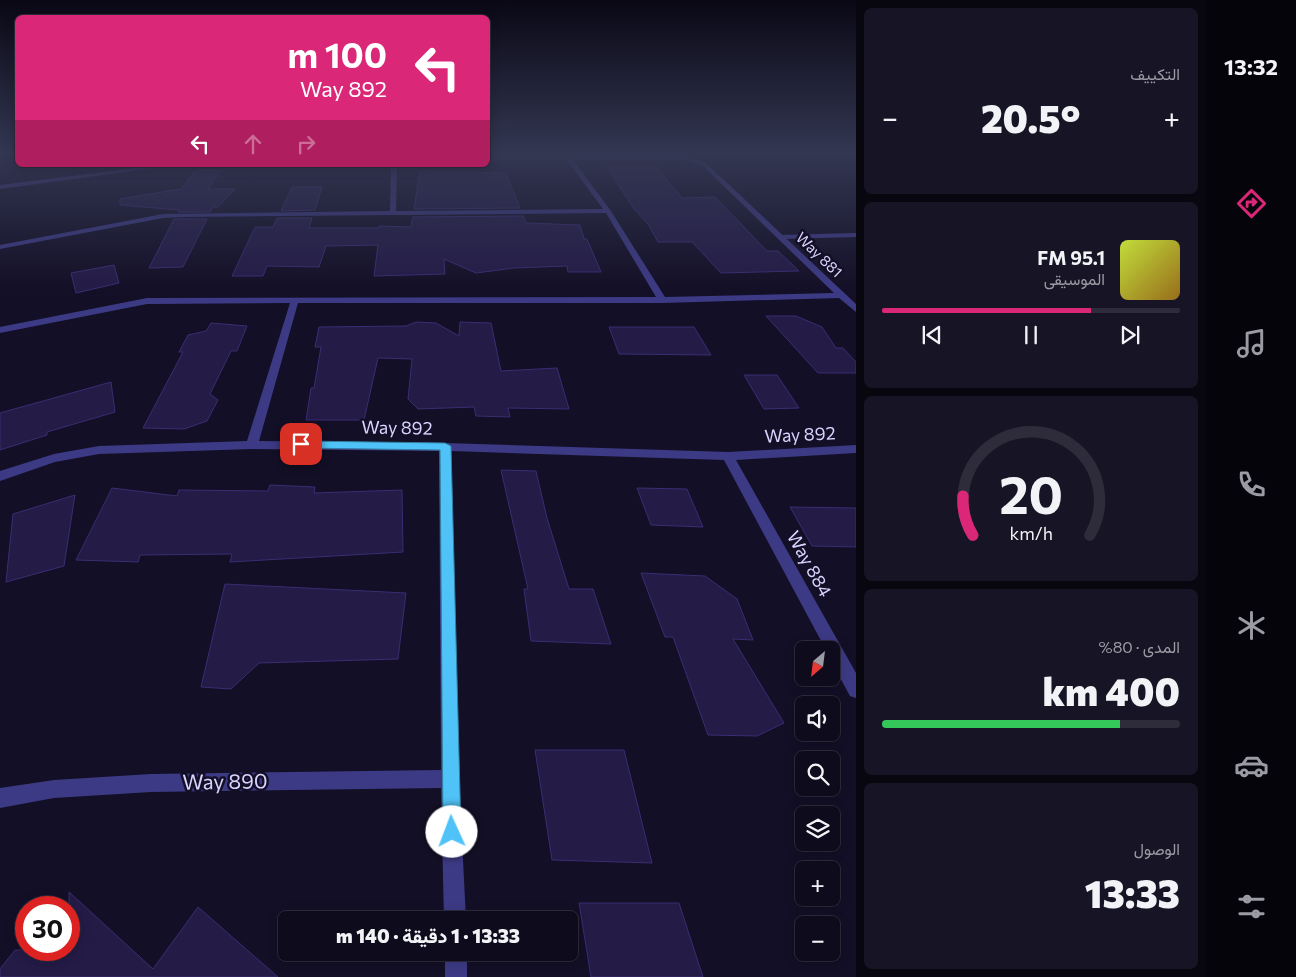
<!DOCTYPE html>
<html lang="ar">
<head>
<meta charset="utf-8">
<style>
  body { margin:0; font-family:Commissioner,Vazirmatn,sans-serif; background:#171425; color:#f1f3f6; direction:rtl; height:100vh; display:flex; flex-direction:column; font-size:19px; white-space:nowrap }
  * { box-sizing:border-box; margin:0 }
  p { font-size:16px; color:#9b9ba3 }
  .icon { flex:none; width:28px; height:28px; fill:none; stroke:currentColor; stroke-width:2; stroke-linecap:round; stroke-linejoin:round }
  .map { position:relative; flex:1; overflow:hidden; direction:ltr }
  .drawer { display:flex; flex-direction:column; gap:8px; padding:8px; background:#08060f; width:350px }
  .drawer>* { flex:none }
  .banner { position:absolute; left:15px; top:15px; width:475px; height:152px; border-radius:8px; box-shadow:0 2px 12px #0003,0 0 0 1px #2e2b3b; direction:rtl; background:#db2777; color:#fff; overflow:hidden }
  .needle { width:32px; rotate:208deg }
  .controls { position:absolute; left:795px; top:641px; display:grid; gap:10px }
  .controls a { display:grid; place-items:center; width:45px; height:45px; border-radius:8px; background:#0e0b1c; box-shadow:0 2px 12px #0003,0 0 0 1px #2e2b3b; font-size:25px }
  .speed { position:absolute; left:15px; top:896px; display:flex; gap:10px; font-size:25px; font-weight:700; text-align:center }
  .speed>* { display:grid; place-content:center; width:65px; height:65px; border-radius:50%; background:#0e0b1c; box-shadow:0 2px 12px #0003,0 0 0 1px #2e2b3b; line-height:1 }
  .speed .limit { border:8px solid #d22; background:#fff; color:#111 }
  .pin { position:absolute; display:grid; place-items:center; width:42px; height:42px; color:#fff; margin:-21px; border-radius:10px; box-shadow:0 2px 8px #0006 }
  .me { position:absolute; width:55px; margin:-28px; rotate:358deg; stroke-linejoin:round; filter:drop-shadow(0 0 4px #0008) }
  .turn { display:flex; align-items:center; gap:18px; height:105px; padding:0 20px; font-size:22px }
  .turn .icon { width:65px; height:65px; stroke-width:2.5 }
  .turn b { display:block; font-size:35px; line-height:42px }
  .lanes { display:flex; align-items:center; height:48px; padding:0 20px; background:#0003; justify-content:center; gap:25px; direction:ltr }
  .lanes .off { opacity:.35 }
  .big { font-size:38px; font-weight:800; line-height:1.1 }
  .drawer .widget { flex:1; display:flex; flex-direction:column; justify-content:center; gap:8px; min-width:0; padding:0 18px; border-radius:8px; background:#171425 }
  .drawer .dial { align-items:center; gap:0 }
  .dial svg { height:130px; overflow:visible; fill:none; stroke:#2e2b3b; stroke-width:7; stroke-linecap:round; text-anchor:middle }
  .dial text { fill:#f1f3f6; stroke:none }
  .song { display:flex; align-items:center; gap:15px }
  .cover { width:60px; height:60px; border-radius:8px; background:linear-gradient(135deg,hsl(70 70% 55%),hsl(40 70% 35%)) }
  .played { height:5px; border-radius:2px; background:linear-gradient(90deg,#db2777 70%,#2e2b3b 70%) }
  .keys { display:flex; justify-content:space-around; direction:ltr }
  .heat { display:flex; justify-content:space-between; align-items:center; font-size:28px; direction:ltr }
  .charge { height:8px; border-radius:4px; background:linear-gradient(90deg,#34c759 80%,#2e2b3b 0) }
  .trip { position:absolute; left:278px; top:911px; width:300px; height:50px; border-radius:8px; background:#0e0b1c; box-shadow:0 2px 12px #0003,0 0 0 1px #2e2b3b; font-weight:800; line-height:50px; text-align:center; direction:rtl }
  main { display:flex; flex:1; min-height:0 }
  .dock { display:flex; flex-direction:column; width:90px; justify-content:space-around; align-items:center; background:#06040b; color:#9b9ba3 }
  .dock .icon { width:35px; height:35px }
  .dock .current { color:#db2777 }
  .dock b { font-size:22px; color:#f1f3f6 }
  .map>svg:first-child { display:block }
</style>
</head>
<body>
<main>
<nav class="dock">
<b>13:32</b>
<svg class="icon current" aria-label="directions" viewBox="0 0 24 24"><path d="M12 3l9 9-9 9-9-9zM9 14v-3h6M13 9l2 2-2 2"/></svg>
<svg class="icon" aria-label="music" viewBox="0 0 24 24"><path d="M9 18V5l10-2v13"/><circle cx="6" cy="18" r="3"/><circle cx="16" cy="16" r="3"/></svg>
<svg class="icon" aria-label="phone" viewBox="0 0 24 24"><path d="M5 4h4l2 5-3 2q2 4 5 5l2-3 5 2v4C11 20 4 13 5 4z"/></svg>
<svg class="icon" aria-label="climate" viewBox="0 0 24 24"><path d="M12 3v18M4 7l16 10M4 17L20 7"/></svg>
<svg class="icon" aria-label="car" viewBox="0 0 24 24"><path d="M5 17H2v-5l4-1 3-4h7l3 4 3 1v5h-3M9 17h6M6 11h13"/><circle cx="7" cy="17" r="2"/><circle cx="17" cy="17" r="2"/></svg>
<svg class="icon" aria-label="filters" viewBox="0 0 24 24"><path d="M4 7h16M4 17h16"/><circle cx="9" cy="7" r="2"/><circle cx="15" cy="17" r="2"/></svg>
</nav>
<section class="drawer">
<div class="widget"><p>التكييف</p>
<div class="heat"><a>−</a><b class="big">20.5°</b><a>+</a></div>
</div>
<div class="widget">
<div class="song"><i class="cover"></i><div><b>95.1 FM</b><p>الموسيقى</p></div></div>
<div class="played"></div>
<div class="keys"><svg class="icon" aria-label="previous" viewBox="0 0 24 24"><path d="M18 5L8 12l10 7zM5 5v14"/></svg><svg class="icon" aria-label="pause" viewBox="0 0 24 24"><path d="M8 5v14M16 5v14"/></svg><svg class="icon" aria-label="next" viewBox="0 0 24 24"><path d="M6 5l10 7-10 7zM19 5v14"/></svg></div>
</div>
<div class="widget dial"><svg viewBox="0 0 100 80">
<path d="M14 69A42 42 0 1 1 86 69"/>
<path d="M14 69A42 42 0 0 1 8 45" stroke="#db2777"/>
<text x="50" y="56" font-size="32" font-weight="700">20</text>
<text x="50" y="72" font-size="11">km/h</text>
</svg></div>
<div class="widget"><p>المدى · 80%</p><b class="big">400 km</b><div class="charge"></div></div>
<div class="widget"><p>الوصول</p><b class="big">13:33</b></div>
</section>
<div class="map">
<svg width="856" height="977" viewBox="0 0 856 977">
  <rect width="100%" height="100%" fill="#130f26"/>
  <path fill="#241b47" stroke="#3b2d73" d="M607 167H656L682 198 715 197 767 251H778L799 271 721 273 692 242H658L648 224 634 209Z
    M196 170H221L208 189H235L218 207H213L210 212H178L179 210 120 205V199L181 189Z
    M420 171 506 173 520 208 414 209Z
    M292 187H322L315 210 281 211Z
    M523 216 526 223 580 225 584 239H587L601 272H568L567 266 514 268 476 273 444 259 445 274 374 276 378 245 326 246 319 267 267 266 263 276H232L255 227H273L277 218H312L309 228H379V226L411 227 413 217Z
    M174 219H207L183 267 149 268Z
    M114 265 119 283 76 293 71 273Z
    M766 316H796L822 327 836 348H843L856 362V373H818Z
    M416 322 436 323 459 336 460 322 491 323 501 371 557 368 569 409 508 408 510 417 476 416 474 407 418 409 408 399 412 359 378 358 364 420H306L311 388H314L321 347H315L319 327 406 326Z
    M211 323 247 326 237 351H231L210 394 218 400 207 421 184 429 143 428 183 352H179L188 335 206 331Z
    M609 327H694L711 355 619 354Z
    M744 375H777L799 408 764 409Z
    M111 382 115 412 47 432V435L0 450V413Z
    M501 470 536 471 547 518 569 589H593L611 644 531 641 524 589H528Z
    M270 485 315 487 314 493 402 490 403 552 230 562 232 554 140 555 138 562 76 560 112 488 177 496 179 490 268 491Z
    M637 488 687 489 703 527 651 525Z
    M75 495 64 566 6 582 13 514Z
    M790 507 856 508V547L812 546Z
    M641 573 705 576 737 599 753 640 733 639 784 723 757 736 708 735 673 637H665Z
    M225 584 406 593 398 659 259 663 231 689 201 687Z
    M535 750H624L652 863 552 860Z
    M69 892 153 969 198 907 278 977H0V969L15 950H69Z
    M579 903H679L703 977H591Z"/>
  <g fill="none" stroke-linecap="round" stroke-linejoin="round">
    <path fill="#3d3a85" fill-rule="evenodd" d="M856 233V237L781 239 777 237 781 235Z"/>
    <path fill="#3d3a85" fill-rule="evenodd" d="M686 156 707 164 856 304V312L839 298 662 303H298L259 441 445 443 728 452 856 445V453L736 460 856 673V698L850 696 831 661V650H826L724 460 451 451 459 779 466 920H444L441 788 151 792 54 798 0 808V788L54 780 151 774 441 770 439 451 252 449 99 454 55 462 0 481V471L54 454 99 446 247 441 290 303 147 304 0 333V327L147 298 656 297 606 213 182 217 163 218 0 249V245L163 214 390 211 391 165H397L396 211 603 209 567 160 488 161V157ZM573 160H685L703 166 834 293 665 297 611 211Z
      M160 165H176L0 189V185Z
      M445 952H467V977H445Z"/>
  </g>
  <linearGradient id="sky" x2="0" y2="1"><stop stop-color="#0a0815"/><stop offset="0.53" stop-color="#333752"/><stop offset="1" stop-color="#333752" stop-opacity="0"/></linearGradient>
  <rect width="856" height="290" fill="url(#sky)"/>
  <path fill="#4fc3f7" stroke="#337fa1" d="M301 441 445 443 451 446 461 832 458 838 452 841 445 838 443 832 440 450 301 448 296 444Z"/>
  <g text-anchor="middle" stroke-width="5" stroke-linejoin="round" paint-order="stroke">
    <g font-size="15" fill="#d9d4ff" stroke="#130f26">
      <text transform="translate(819 255) rotate(44)" y="5">Way 881</text>
    </g>
    <g font-size="18" fill="#d9d4ff" stroke="#130f26">
      <text transform="translate(397 428) rotate(1)" y="6">Way 892</text>
      <text transform="translate(800 435) rotate(-3)" y="6">Way 892</text>
      <text transform="translate(809 564) rotate(61)" y="6">Way 884</text>
    </g>
    <g font-size="21" fill="#d9d4ff" stroke="#130f26">
      <text transform="translate(225 782) rotate(-1)" y="7">Way 890</text>
    </g>
  </g>
</svg>
<div class="controls">
<a><svg class="needle" viewBox="-14 -14 28 28"><path d="M0-13l5 13h-10z" fill="#e53935"/><path d="M0 13l5-13h-10z" fill="#9b9ba3"/></svg></a>
<a><svg class="icon" aria-label="sound" viewBox="0 0 24 24"><path d="M4 9h4l5-4v14l-5-4H4zM17 9q2 3 0 6"/></svg></a>
<a><svg class="icon" aria-label="search" viewBox="0 0 24 24"><circle cx="10" cy="10" r="6"/><path d="M15 15l6 6"/></svg></a>
<a><svg class="icon" aria-label="layers" viewBox="0 0 24 24"><path d="M12 4l9 5-9 5-9-5zM3 14l9 5 9-5"/></svg></a>
<a>+</a>
<a>−</a>
</div>
<div class="speed"><div class="limit">30</div></div>
<div class="pin" style="left:301px;top:444px;background:#d93025"><svg class="icon" aria-label="arrive" viewBox="0 0 24 24"><path d="M6 21V4h12l-3 4 3 4H6"/></svg></div>
<svg class="me" style="left:452px;top:832px" viewBox="-20 -20 40 40"><circle r="19" fill="#fff"/><path d="M0-13L10 11 0 6-10 11z" fill="#4fc3f7"/></svg>
<div class="trip">13:33 · 1 دقيقة · 140 m</div>
<div class="banner">
<div class="turn"><svg class="icon" aria-label="left" viewBox="0 0 24 24"><path d="M17 20v-9H6M10 6l-5 5 5 5"/></svg><div><b>100 m</b>Way 892</div></div>
<div class="lanes"><svg class="icon" aria-label="left" viewBox="0 0 24 24"><path d="M17 20v-9H6M10 6l-5 5 5 5"/></svg><svg class="icon off" aria-label="ahead" viewBox="0 0 24 24"><path d="M12 20V5M6 11l6-6 6 6"/></svg><svg class="icon off" aria-label="right" viewBox="0 0 24 24"><path d="M7 20v-9h11M14 6l5 5-5 5"/></svg></div>
</div>
</div>
</main>
</body>
</html>
